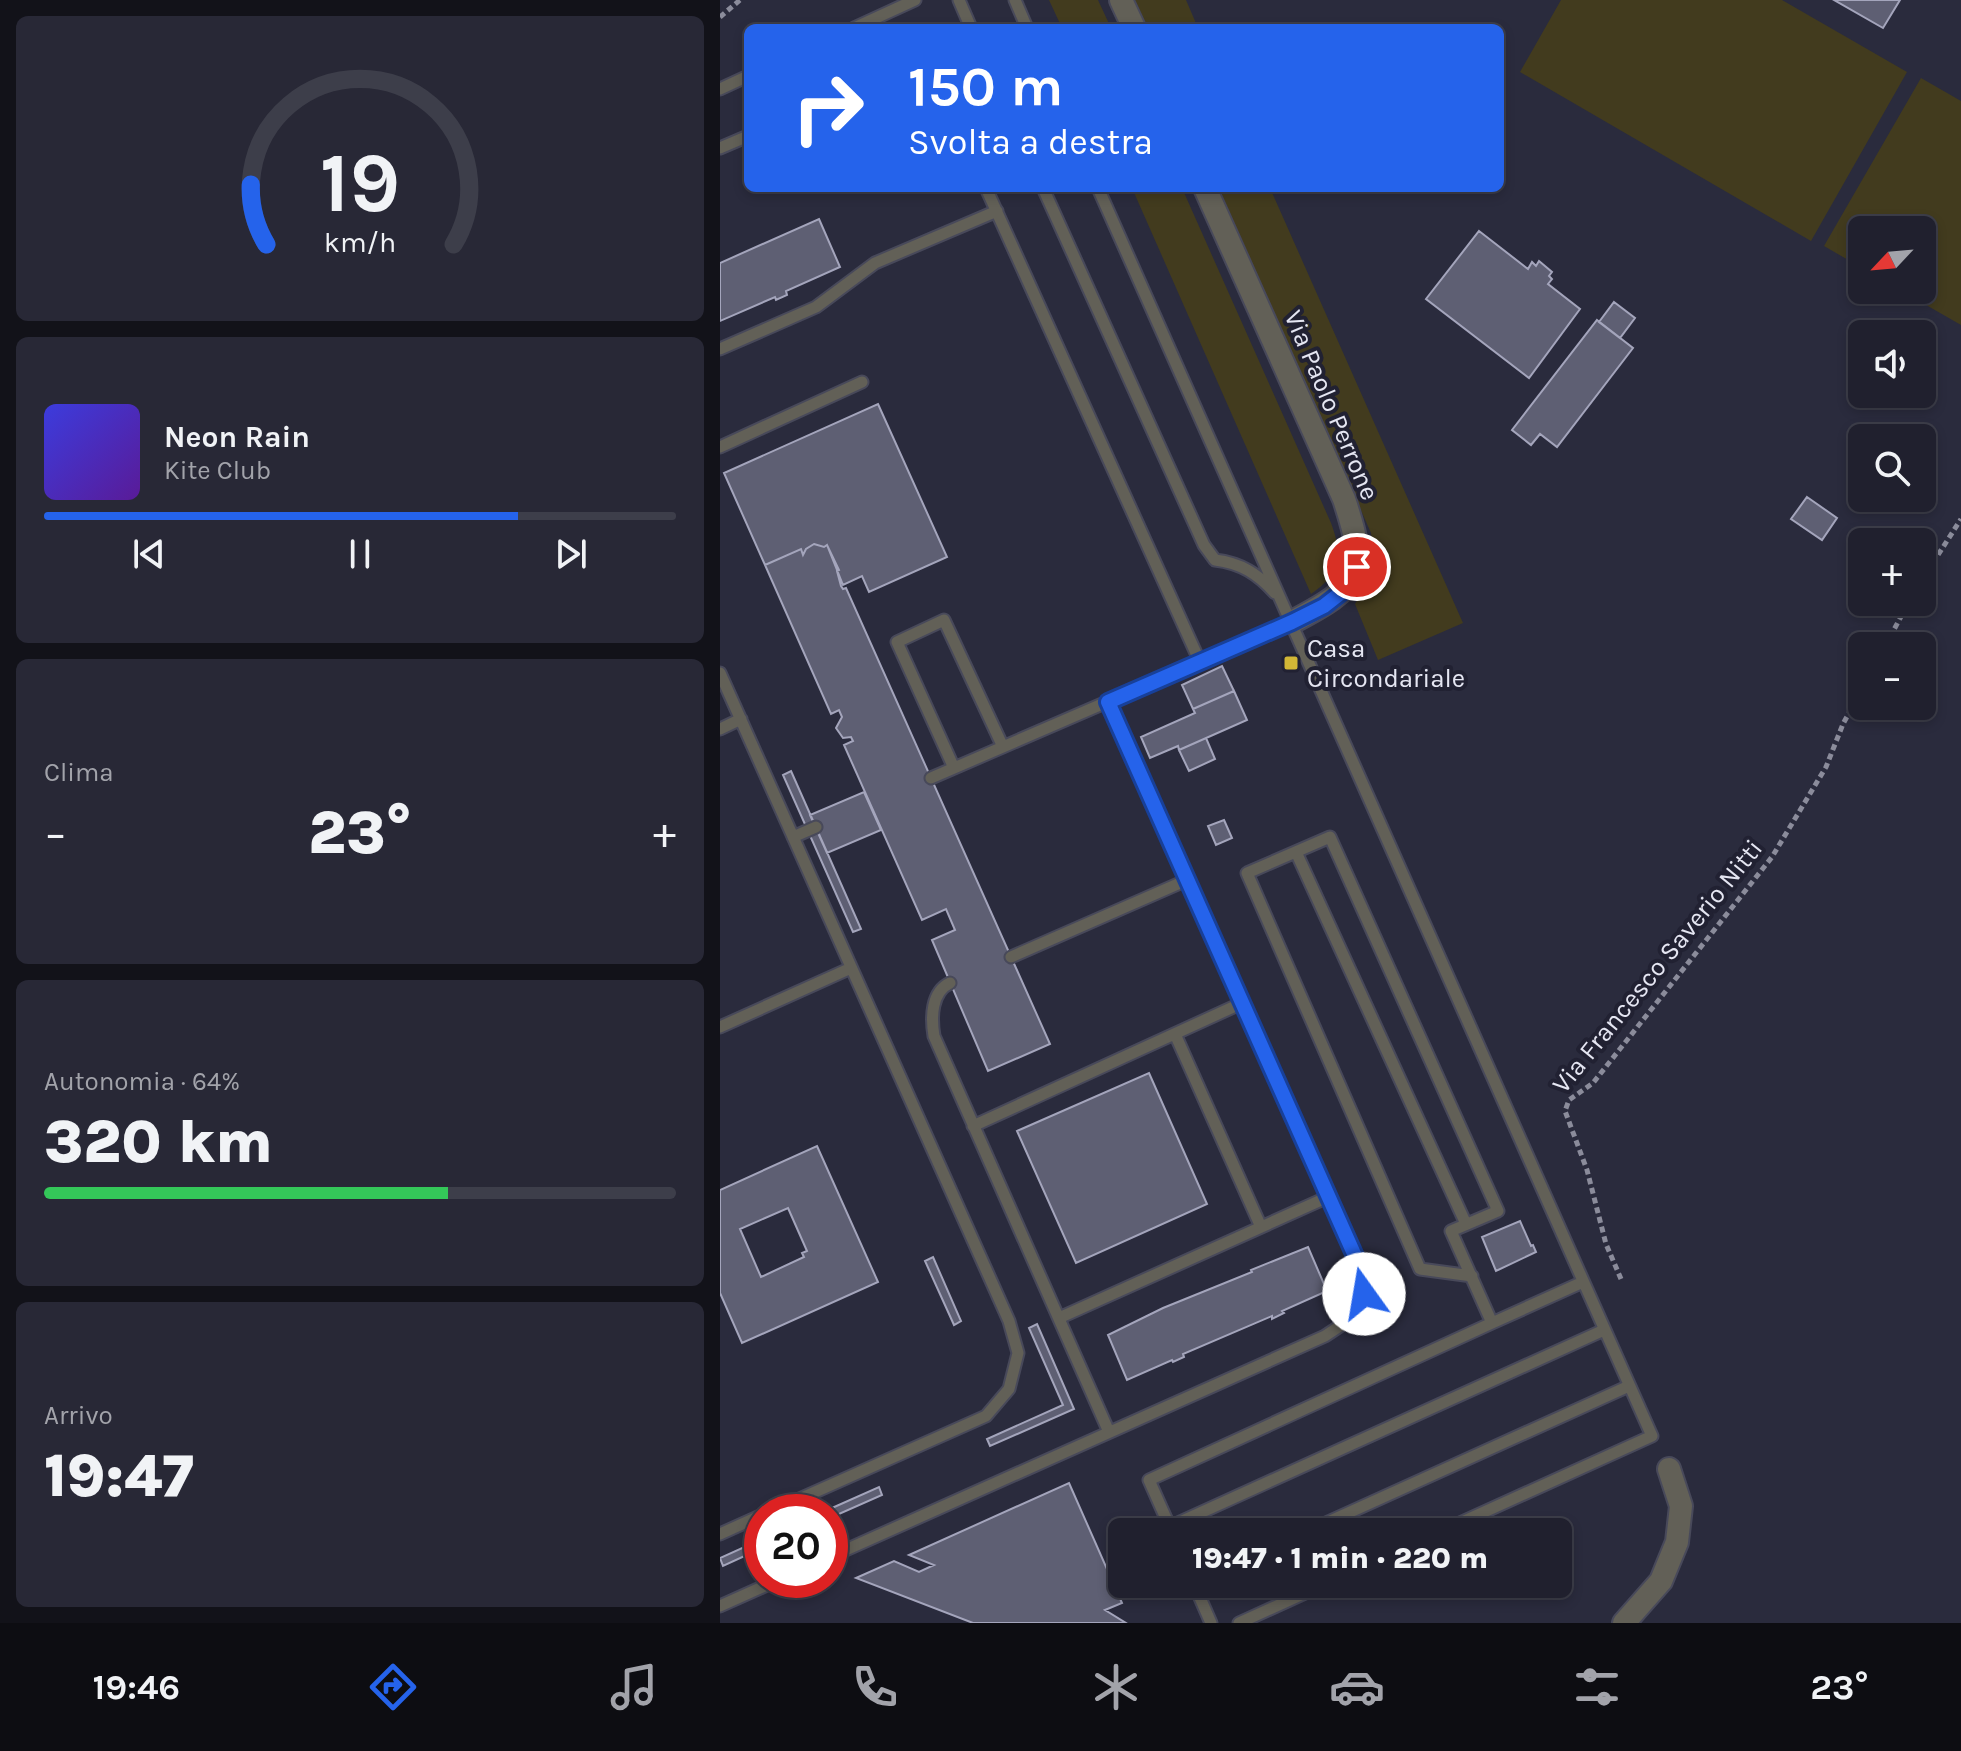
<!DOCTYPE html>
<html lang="it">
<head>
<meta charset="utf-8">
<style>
  body { margin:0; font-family:Karla,sans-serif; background:#282836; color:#f1f3f6; height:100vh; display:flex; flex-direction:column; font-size:30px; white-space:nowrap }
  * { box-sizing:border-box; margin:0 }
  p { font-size:26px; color:#a2a3aa }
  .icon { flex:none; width:44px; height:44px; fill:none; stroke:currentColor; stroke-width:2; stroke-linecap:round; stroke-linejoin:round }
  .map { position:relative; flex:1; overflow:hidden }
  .sheet { display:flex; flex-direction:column; gap:16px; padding:16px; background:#121219; width:720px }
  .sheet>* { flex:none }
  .top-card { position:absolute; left:24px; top:24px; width:760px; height:168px; border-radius:12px; box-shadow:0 4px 12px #0003,0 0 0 2px #3d3e4a; background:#2563eb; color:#fff; overflow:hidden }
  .needle { width:52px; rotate:244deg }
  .tools { position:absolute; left:1128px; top:216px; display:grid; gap:16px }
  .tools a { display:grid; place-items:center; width:88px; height:88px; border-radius:12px; background:#20202e; box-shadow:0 4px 12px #0003,0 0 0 2px #3d3e4a; font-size:40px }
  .speed { position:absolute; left:24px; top:1494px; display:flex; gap:16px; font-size:40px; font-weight:700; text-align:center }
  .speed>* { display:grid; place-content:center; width:104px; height:104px; border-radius:50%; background:#20202e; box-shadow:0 4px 12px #0003,0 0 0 2px #3d3e4a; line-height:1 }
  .speed .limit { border:12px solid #d22; background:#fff; color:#111 }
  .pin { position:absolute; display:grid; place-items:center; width:68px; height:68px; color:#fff; margin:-34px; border:4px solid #fff; border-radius:50%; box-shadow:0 2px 8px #0007 }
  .me { position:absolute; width:88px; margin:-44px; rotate:347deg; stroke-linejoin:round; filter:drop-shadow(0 0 6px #0008) }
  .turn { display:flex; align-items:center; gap:28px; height:168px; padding:0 32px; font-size:36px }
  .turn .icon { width:104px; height:104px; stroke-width:2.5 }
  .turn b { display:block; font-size:56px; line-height:68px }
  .big { font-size:60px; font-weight:800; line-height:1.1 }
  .sheet .card { flex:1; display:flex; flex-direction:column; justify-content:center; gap:12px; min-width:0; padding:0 28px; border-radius:12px; background:#282836 }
  .sheet .dial { align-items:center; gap:0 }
  .dial svg { height:208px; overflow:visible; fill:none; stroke:#3d3e4a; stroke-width:7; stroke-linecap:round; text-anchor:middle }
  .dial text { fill:#f1f3f6; stroke:none }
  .song { display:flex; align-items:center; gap:24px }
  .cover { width:96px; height:96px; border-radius:12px; background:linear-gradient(135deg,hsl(240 70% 55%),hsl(270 70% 35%)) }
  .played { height:8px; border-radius:4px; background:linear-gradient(90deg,#2563eb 75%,#3d3e4a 75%) }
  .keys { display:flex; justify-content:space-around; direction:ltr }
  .heat { display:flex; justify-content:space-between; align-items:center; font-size:44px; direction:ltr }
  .charge { height:12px; border-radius:6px; background:linear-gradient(90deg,#34c759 64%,#3d3e4a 0) }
  .trip { position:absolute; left:388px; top:1518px; width:464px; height:80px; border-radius:12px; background:#20202e; box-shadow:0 4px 12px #0003,0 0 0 2px #3d3e4a; font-weight:800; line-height:80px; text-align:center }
  .menu { display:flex; height:128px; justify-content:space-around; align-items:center; background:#0d0d12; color:#a2a3aa }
  .menu .icon { width:56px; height:56px }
  .menu .on { color:#2563eb }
  .menu b { font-size:36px; color:#f1f3f6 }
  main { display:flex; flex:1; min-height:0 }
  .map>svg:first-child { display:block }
</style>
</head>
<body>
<main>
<section class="sheet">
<div class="card dial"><svg viewBox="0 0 100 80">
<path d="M14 69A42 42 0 1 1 86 69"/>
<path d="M14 69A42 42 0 0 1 8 46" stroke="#2563eb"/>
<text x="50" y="56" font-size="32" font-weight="700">19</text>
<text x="50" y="72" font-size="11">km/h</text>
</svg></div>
<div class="card">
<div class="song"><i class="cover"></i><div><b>Neon Rain</b><p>Kite Club</p></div></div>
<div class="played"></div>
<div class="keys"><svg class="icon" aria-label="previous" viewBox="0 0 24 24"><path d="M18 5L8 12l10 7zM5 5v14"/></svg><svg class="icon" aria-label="pause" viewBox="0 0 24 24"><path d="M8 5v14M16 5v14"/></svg><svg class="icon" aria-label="next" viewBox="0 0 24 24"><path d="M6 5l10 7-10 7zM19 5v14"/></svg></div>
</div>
<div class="card"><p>Clima</p>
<div class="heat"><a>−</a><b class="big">23°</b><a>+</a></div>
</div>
<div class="card"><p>Autonomia · 64%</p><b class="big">320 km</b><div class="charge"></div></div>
<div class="card"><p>Arrivo</p><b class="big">19:47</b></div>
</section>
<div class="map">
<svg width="1241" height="1623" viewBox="0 0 1241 1623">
  <rect width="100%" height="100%" fill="#2a2b3d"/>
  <path fill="#423b1e" d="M329 0H378L391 28H342Z
    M415 0H466L478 28H428Z
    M841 0H1062L1187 72 1091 241 800 72Z
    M1201 78 1241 101V325L1180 290H1202V230H1142V268L1104 246Z
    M412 188H462L611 523C623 555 621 574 591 594Z
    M499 188H550L743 623 658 660 635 604C652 577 655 564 651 533Z"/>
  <path fill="#5e5f73" stroke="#a4a5bc" stroke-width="2" fill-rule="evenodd" d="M1114 0H1180L1163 28Z
    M99 219 120 267 66 291 67 295 56 300 55 297 0 321V263Z
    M759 231 808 269 812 262 816 266 819 261 832 272 829 276 832 279 828 284 860 309 809 378 706 299Z
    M894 302 915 318 900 338 879 322Z
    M877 320 913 348 837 447 820 434 811 445 792 430Z
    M158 404 227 557 149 592 142 576 123 585 107 545 104 547 94 544 86 549 83 555 81 549 45 565 4 473Z
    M1087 497 1117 518 1102 540 1071 519Z
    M94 544 104 547 107 545 119 570 117 571 121 586 123 589 126 588 330 1044 268 1071 212 940 235 930 226 909 202 920 124 745 133 741 131 737 123 738 116 728 122 717 119 710 111 714 45 565 81 549 83 555 86 549Z
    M502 666 514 691 473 709 462 685Z
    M514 691 527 720 459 750 458 746 430 758 421 737 475 713 473 709Z
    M486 738 495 759 469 771 459 750Z
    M71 771 141 929 133 932 63 775Z
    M144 792 161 830 107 853 90 815Z
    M504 820 512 838 496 845 488 826Z
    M429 1073 487 1204 356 1263 297 1131Z
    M97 1146 158 1282 22 1343 0 1293V1190ZM68 1208 87 1251 82 1253 84 1257 41 1277 20 1229Z
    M800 1221 811 1246 813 1245 816 1252 776 1271 762 1237Z
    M588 1247 607 1291 562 1311 564 1313 552 1319V1316L463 1354 464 1357 453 1362 452 1360 407 1380 388 1335 443 1308 532 1272 531 1270Z
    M213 1257 241 1321 234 1325 205 1261Z
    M317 1324 354 1409 270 1446 267 1439 343 1405 309 1328Z
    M349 1483 402 1603 385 1610 406 1623H253L136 1578 174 1561 199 1572 214 1565 189 1555Z
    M159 1487 162 1495 110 1518V1512H103Z
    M42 1539V1548L3 1566 0 1558Z"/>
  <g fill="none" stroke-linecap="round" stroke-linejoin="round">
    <defs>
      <path id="service" d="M239 0 251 28
        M295 0 307 28
        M134 28 195 0
        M0 89 28 76
        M0 148 28 136
        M266 188 480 662
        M323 188 484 545 495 560C521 563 538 574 555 593
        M378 188 932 1436 720 1532
        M0 349 96 307 155 263 277 211
        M0 447 142 382
        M0 673 289 1321 298 1353 289 1389 266 1416 50 1512
        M0 729 21 719
        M234 768 177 642 224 620 283 747
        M211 778 572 622
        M73 837 96 827
        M576 852 746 1224
        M291 957 467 880
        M230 983C211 992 211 1018 214 1036L389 1432
        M0 1027 131 968
        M455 1034 541 1227
        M253 1126 522 1003
        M752 1276 700 1269 527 873 610 837 778 1211 731 1231 772 1323 863 1282
        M339 1318 608 1197
        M449 1527 884 1330
        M452 1532 429 1480 772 1323
        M586 1532 909 1386
        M0 1534 42 1515
        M110 1557 605 1336 632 1318 644 1294 635 1256 388 702
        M474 1584 491 1623
        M0 1606 58 1580
        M519 1623 605 1584"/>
      <path id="minor" d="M401 0 414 28
        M485 188 624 499C649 574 641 586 572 622
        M904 1623 941 1581 957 1542 961 1506 949 1469"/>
    </defs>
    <use href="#service" stroke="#48495a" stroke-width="15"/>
    <use href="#minor" stroke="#48495a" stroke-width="26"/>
    <path stroke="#8b8c9b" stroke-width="5" stroke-dasharray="6 4" stroke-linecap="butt" d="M0 17 20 0
      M1202 580 1241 519
      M1165 646 1189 602
      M901 1279 886 1244 867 1170 845 1111 849 1100 873 1083 1052 857 1106 767 1123 724 1142 689"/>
    <use href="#service" stroke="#626057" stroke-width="11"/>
    <use href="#minor" stroke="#626057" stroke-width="22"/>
  </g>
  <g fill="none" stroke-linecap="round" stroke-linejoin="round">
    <defs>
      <path id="route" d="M637 567 627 588 604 606 572 622 388 702 635 1256 644 1294"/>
    </defs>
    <use href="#route" stroke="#184099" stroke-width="20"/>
    <use href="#route" stroke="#2563eb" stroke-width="14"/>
  </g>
  <rect fill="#d2b736" stroke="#212132" stroke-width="3" x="563" y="655" width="16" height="16" rx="4"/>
  <g text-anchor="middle" stroke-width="8" stroke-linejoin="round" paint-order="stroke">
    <g font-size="26" fill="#e5e6f2" stroke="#212132">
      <text transform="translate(612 405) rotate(67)" y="9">Via Paolo Perrone</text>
      <text transform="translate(937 966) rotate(-51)" y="9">Via Francesco Saverio Nitti</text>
    </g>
    <g font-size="26" fill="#e5e6f2" stroke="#212132" text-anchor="start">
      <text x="587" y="657">Casa<tspan x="587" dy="30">Circondariale</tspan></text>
    </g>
  </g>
</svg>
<div class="tools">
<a><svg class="needle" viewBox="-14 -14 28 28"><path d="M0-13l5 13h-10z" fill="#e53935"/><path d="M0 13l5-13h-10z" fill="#a2a3aa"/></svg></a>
<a><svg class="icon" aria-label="sound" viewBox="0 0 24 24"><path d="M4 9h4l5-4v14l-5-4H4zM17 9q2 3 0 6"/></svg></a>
<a><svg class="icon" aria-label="search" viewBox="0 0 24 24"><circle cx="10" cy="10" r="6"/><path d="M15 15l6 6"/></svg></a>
<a>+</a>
<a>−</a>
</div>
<div class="speed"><div class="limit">20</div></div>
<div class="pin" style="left:637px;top:567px;background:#d93025"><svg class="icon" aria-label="arrive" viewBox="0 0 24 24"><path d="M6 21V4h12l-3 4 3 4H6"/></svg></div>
<svg class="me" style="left:644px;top:1294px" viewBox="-20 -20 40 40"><circle r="19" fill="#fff"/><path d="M0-13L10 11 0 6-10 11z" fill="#2563eb"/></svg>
<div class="trip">19:47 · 1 min · 220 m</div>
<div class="top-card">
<div class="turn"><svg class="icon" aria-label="right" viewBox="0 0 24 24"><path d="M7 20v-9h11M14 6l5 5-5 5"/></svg><div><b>150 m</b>Svolta a destra</div></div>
</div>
</div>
</main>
<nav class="menu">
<b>19:46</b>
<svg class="icon on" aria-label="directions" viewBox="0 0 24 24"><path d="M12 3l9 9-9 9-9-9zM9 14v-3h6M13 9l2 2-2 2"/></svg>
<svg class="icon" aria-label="music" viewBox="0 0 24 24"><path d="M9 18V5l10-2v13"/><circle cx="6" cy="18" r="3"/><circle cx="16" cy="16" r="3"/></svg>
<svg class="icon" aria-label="phone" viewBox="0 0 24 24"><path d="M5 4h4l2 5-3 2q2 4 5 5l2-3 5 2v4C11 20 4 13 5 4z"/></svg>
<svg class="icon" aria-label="climate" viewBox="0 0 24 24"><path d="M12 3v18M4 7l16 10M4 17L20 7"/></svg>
<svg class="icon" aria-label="car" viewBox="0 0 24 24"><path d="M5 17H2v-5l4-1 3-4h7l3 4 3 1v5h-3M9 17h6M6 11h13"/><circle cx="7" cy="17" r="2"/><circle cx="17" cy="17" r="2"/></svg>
<svg class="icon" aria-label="filters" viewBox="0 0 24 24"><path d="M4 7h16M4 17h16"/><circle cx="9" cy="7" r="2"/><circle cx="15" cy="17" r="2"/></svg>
<b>23°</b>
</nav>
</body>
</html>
